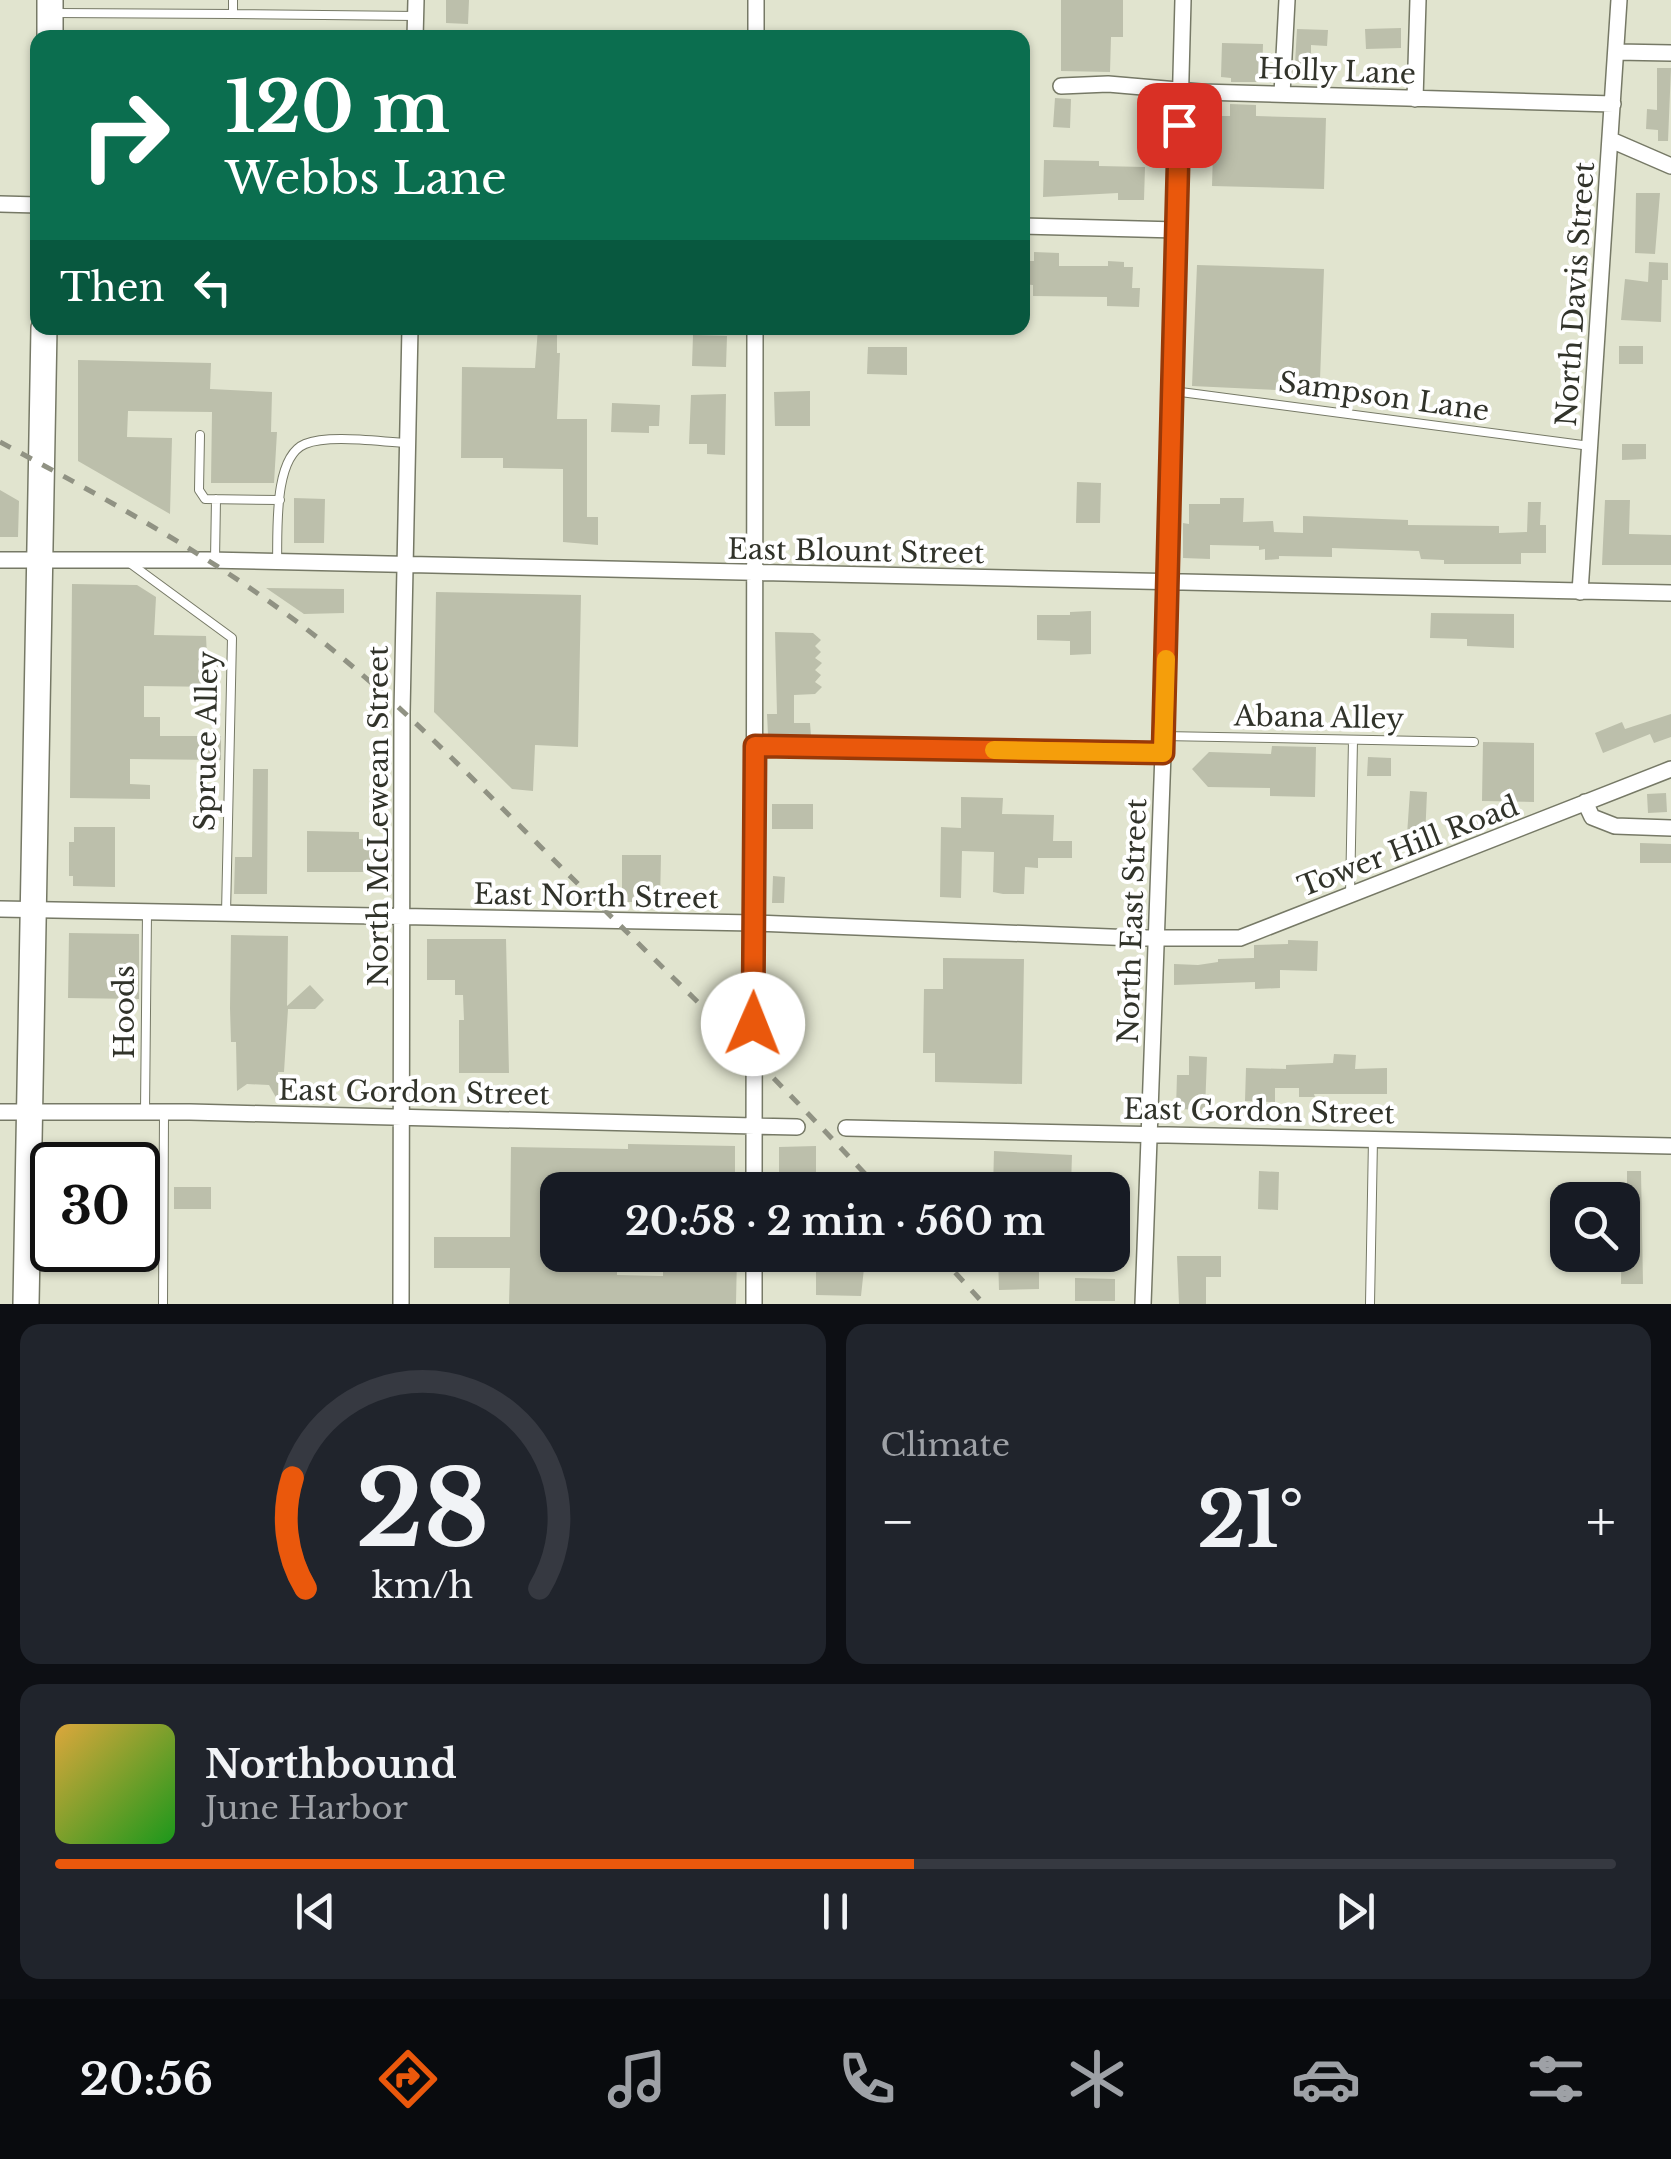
<!DOCTYPE html>
<html lang="en">
<head>
<meta charset="utf-8">
<style>
  body { margin:0; font-family:"Libre Baskerville",serif; background:#20242c; color:#f1f3f6; height:100vh; display:flex; flex-direction:column; font-size:38px; white-space:nowrap }
  * { box-sizing:border-box; margin:0 }
  p { font-size:32px; color:#9ea1a6 }
  .icon { flex:none; width:55px; height:55px; fill:none; stroke:currentColor; stroke-width:2; stroke-linecap:round; stroke-linejoin:round }
  .map { position:relative; height:1304px; overflow:hidden }
  .drawer { display:flex; flex-direction:column; gap:20px; padding:20px; background:#0d0f14; flex:1 }
  .drawer>* { flex:none }
  .hud { position:absolute; left:30px; top:30px; width:1000px; height:305px; border-radius:20px; box-shadow:0 2px 8px #0004; background:#0b6e4f; color:#fff; overflow:hidden }
  .buttons { position:absolute; left:1550px; top:1182px; display:grid; gap:20px }
  .buttons a { display:grid; place-items:center; width:90px; height:90px; border-radius:20px; background:#171b24; box-shadow:0 2px 8px #0004; font-size:50px }
  .speed { position:absolute; left:30px; top:1142px; display:flex; gap:20px; font-size:50px; font-weight:700; text-align:center }
  .speed>* { display:grid; place-content:center; width:130px; height:130px; border-radius:50%; background:#171b24; box-shadow:0 2px 8px #0004; line-height:1 }
  .speed .limit { border:5px solid #111; border-radius:15px; background:#fff; color:#111 }
  .pin { position:absolute; display:grid; place-items:center; width:85px; height:85px; color:#fff; margin:-42px; border-radius:20px; box-shadow:0 5px 15px #0006 }
  .me { position:absolute; width:110px; margin:-55px; rotate:1deg; stroke-linejoin:round; filter:drop-shadow(0 0 8px #0008) }
  .turn { display:flex; align-items:center; gap:35px; height:210px; padding:0 30px; font-size:45px }
  .turn .icon { width:130px; height:130px; stroke-width:2.5 }
  .turn b { display:block; font-size:70px; line-height:85px }
  .then { display:flex; align-items:center; height:95px; padding:0 30px; background:#0003; gap:20px; font-size:38px }
  .big { font-size:75px; font-weight:700; line-height:1.1 }
  .drawer .widget { flex:1; display:flex; flex-direction:column; justify-content:center; gap:15px; min-width:0; padding:0 35px; border-radius:20px; background:#20242c }
  .drawer .dial { align-items:center; gap:0 }
  .dial svg { height:260px; overflow:visible; fill:none; stroke:#363941; stroke-width:7; stroke-linecap:round; text-anchor:middle }
  .dial text { fill:#f1f3f6; stroke:none }
  .song { display:flex; align-items:center; gap:30px }
  .cover { width:120px; height:120px; border-radius:15px; background:linear-gradient(135deg,hsl(40 70% 55%),hsl(120 70% 35%)) }
  .played { height:10px; border-radius:5px; background:linear-gradient(90deg,#ea580c 55%,#363941 55%) }
  .keys { display:flex; justify-content:space-around; direction:ltr }
  .heat { display:flex; justify-content:space-between; align-items:center; font-size:55px; direction:ltr }
  .drawer .tiles { flex:1; display:grid; gap:20px; grid-template-columns:1fr 1fr }
  .widget:last-child { grid-column:span 2 }
  .trip { position:absolute; left:540px; top:1172px; width:590px; height:100px; border-radius:20px; background:#171b24; box-shadow:0 2px 8px #0004; font-weight:700; line-height:100px; text-align:center }
  .menu { display:flex; height:160px; justify-content:space-around; align-items:center; background:#090b0e; color:#9ea1a6 }
  .menu .icon { width:70px; height:70px }
  .menu .selected { color:#ea580c }
  .menu b { font-size:45px; color:#f1f3f6 }
  .map>svg:first-child { display:block }
</style>
</head>
<body>
<div class="map">
<svg width="1671" height="1304" viewBox="0 0 1671 1304">
  <rect width="100%" height="100%" fill="#e1e4cf"/>
  <path fill="#bcbfab" d="M446 0H469L468 24 446 23Z
    M1061 0H1123V37H1111L1110 72 1061 71Z
    M1401 28V48L1366 49 1365 29Z
    M1297 29 1328 30 1327 46 1311 45V81H1294Z
    M1222 43 1263 44 1262 79H1257V82H1231V78L1221 77Z
    M1657 68H1671L1668 141H1658V130L1646 129 1647 109 1657 110Z
    M1055 98 1071 99 1070 128 1053 127Z
    M1230 104 1256 105V116L1326 118 1324 189 1212 186 1214 116H1230Z
    M1044 160 1099 161V166L1145 167 1144 200H1118V193L1043 197Z
    M1636 193H1660L1655 254 1635 253Z
    M1034 252 1059 253V266H1108V261L1124 262V267H1133L1132 288H1140L1139 307 1107 306V297L1033 296V285L1022 284V261H1034Z
    M1649 262 1668 263V280H1662L1661 322 1621 320 1625 279 1648 282Z
    M1197 265 1324 269 1320 380 1278 378 1277 390 1192 386Z
    M538 328H557V353H560L557 419H587V517H598V545L563 542V469L503 468V458H461L462 367 535 368Z
    M693 335 727 336 726 367 692 366Z
    M1619 346H1643V364H1619Z
    M868 347H907V375L867 374Z
    M78 360 211 363 210 389 272 392 271 432H277L274 483H211L212 412 128 411 127 437 172 438 170 514 78 461Z
    M810 391V426H775L774 392Z
    M726 394 725 455 707 454V444H689L691 395Z
    M612 403 660 405 659 426H649V433L611 432Z
    M1622 444H1646V459L1622 460Z
    M1077 482 1101 483 1100 523H1076Z
    M0 490 19 501 18 537H0Z
    M294 498 325 499 324 543H294Z
    M1220 498H1244L1243 522 1273 521 1274 532 1303 533V516L1408 520V525L1499 526V533L1527 532 1528 502H1541L1540 525H1546V553H1521V564H1444V560L1421 559 1419 551 1332 548V557L1279 556V559L1265 560V549L1259 550V546L1210 545V559L1183 558V523L1189 524V504H1220Z
    M1605 500H1630L1629 534 1671 535V565H1602Z
    M72 584 137 585 156 597 154 635 206 636 207 657 219 661V687L144 686V717H160V736H221V760L130 759V784L150 785V799L70 798Z
    M266 588 344 589V613L304 614Z
    M436 592 581 595 578 747 535 745 533 791 512 789 434 712Z
    M1091 611V654L1070 655V641L1037 640V615H1070V612Z
    M1431 613 1514 614V648L1467 646V639L1430 638Z
    M775 632 813 633 821 640 815 646 821 652 815 658 822 663 815 670 821 675 815 682 822 687 815 694 794 695V723H810L811 736 768 735 767 714H777Z
    M1671 714V737L1654 743 1650 734 1603 753 1595 733 1622 722 1625 729Z
    M1483 742 1534 743V802L1482 801Z
    M1272 746 1316 747 1315 797 1270 796V788L1208 787 1192 769 1209 752 1271 754Z
    M1368 757 1391 758V776H1367Z
    M253 769H268L267 894H234L235 857H252Z
    M1410 791 1427 792 1425 839 1409 838 1407 835Z
    M1666 793 1667 812 1648 813 1647 794Z
    M961 797 1003 798 1002 814 1054 815 1053 841H1072V858H1038V868L1025 867 1024 894H1003L993 892 994 852 962 851 961 898 940 897 941 827 961 828Z
    M772 804H813V829H772Z
    M74 827H115V887L73 886V876H69V842H74Z
    M307 831 359 832V839L374 840V872H307Z
    M1640 843 1671 844V863H1640Z
    M622 855H661L660 902H622Z
    M773 876 785 877 784 903H772Z
    M69 933 139 934V999L68 998Z
    M231 935 288 936 287 1006 310 985 324 1000 315 1009H288L284 1072H278V1101L269 1085 247 1084 237 1091 236 1042H231L230 1008Z
    M427 939H506L509 1073H459V1020H464L463 995H455V980H427Z
    M1288 940 1318 941 1317 971 1280 970V988L1255 989V982L1174 985V964L1198 965 1218 962V959L1254 958V945L1288 944Z
    M943 958 1024 959 1022 1084 935 1082V1053H923L924 989H943Z
    M1334 1054 1356 1055 1355 1069 1387 1068V1094H1314L1315 1097H1299V1088H1275V1102L1245 1101 1246 1068 1286 1069V1065L1333 1063Z
    M1189 1056 1207 1057 1205 1110 1176 1109 1177 1075H1189Z
    M628 1144 735 1146V1179L663 1178V1190H558V1255H617V1275L663 1276V1255H737L736 1304H509L510 1268H434V1237H510L511 1147 628 1149Z
    M816 1146V1186L779 1187V1147Z
    M994 1151 1072 1155 1071 1185H1065V1190H993Z
    M1259 1171 1279 1172 1278 1210 1258 1209Z
    M1627 1171H1641L1643 1284H1621L1622 1201H1627Z
    M174 1187H211V1209H174Z
    M998 1255H1039V1289L999 1290Z
    M1177 1256H1221V1277H1206V1304H1179Z
    M832 1259H865L861 1296 816 1295V1272H832Z
    M1075 1278 1115 1279V1301H1075Z"/>
  <g fill="none" stroke-linecap="round" stroke-linejoin="round">
    <defs>
      <path id="lane" d="M56 13 233 14V0
        M233 14 416 16
        M1173 391 1590 446
        M200 435 199 490 205 499 280 500
        M215 560 216 499
        M127 561 232 638 226 914
        M277 562C278 532 273 457 305 444 329 434 381 442 408 443
        M1163 736 1474 742
        M1350 895 1353 740
        M145 1112 147 912
        M163 1304 164 1114
        M1370 1304 1373 1139"/>
      <path id="street" d="M415 38 416 0
        M756 38V0
        M1617 52 1671 53
        M1061 86 1108 84 1201 92 1613 104
        M1282 94 1287 0
        M1415 99 1418 0
        M1611 140 1671 166
        M0 204 38 205
        M1022 226 1177 230
        M0 560H208L1671 593
        M1580 592 1619 0
        M755 746 1163 753
        M1585 802 1592 817 1615 826 1671 828
        M0 909 754 923 1135 938H1240L1671 769
        M0 1112H190L797 1127
        M846 1128 1671 1146
        M754 1190 755 328
        M401 1304 402 712 410 328
        M754 1304V1255
        M1143 1304 1163 753 1183 0"/>
      <path id="primary" d="M50 38V0
        M26 1304 44 328"/>
    </defs>
    <use href="#lane" stroke="#767966" stroke-width="10"/>
    <use href="#street" stroke="#767966" stroke-width="18"/>
    <use href="#primary" stroke="#767966" stroke-width="28"/>
    <use href="#lane" stroke="#fff" stroke-width="8"/>
    <use href="#street" stroke="#fff" stroke-width="15"/>
    <use href="#primary" stroke="#fff" stroke-width="25"/>
    <path stroke="#909283" stroke-width="5" stroke-dasharray="12 12" stroke-linecap="butt" d="M0 442C116 504 232 567 334 651 416 718 490 797 565 871 671 976 779 1080 880 1190
      M939 1255 984 1304"/>
  </g>
  <g fill="none" stroke-linecap="round" stroke-linejoin="round">
    <defs>
      <path id="route" d="M753 1024 755 746 1163 753 1179 125"/>
    </defs>
    <use href="#route" stroke="#983908" stroke-width="25"/>
    <use href="#route" stroke="#ea580c" stroke-width="18"/>
    <path stroke="#f59e0b" stroke-width="18" d="M994 750 1163 753 1166 659"/>
  </g>
  <g text-anchor="middle" stroke-width="8" stroke-linejoin="round" paint-order="stroke">
    <g font-size="28" fill="#31332a" stroke="#fff">
      <text transform="translate(1337 71) rotate(2)" y="10">Holly Lane</text>
      <text transform="translate(1575 294) rotate(-86)" y="10">North Davis Street</text>
      <text transform="translate(1384 396) rotate(8)" y="10">Sampson Lane</text>
      <text transform="translate(856 551) rotate(1)" y="10">East Blount Street</text>
      <text transform="translate(1319 717) rotate(1)" y="10">Abana Alley</text>
      <text transform="translate(206 741) rotate(-89)" y="10">Spruce Alley</text>
      <text transform="translate(378 816) rotate(-90)" y="10">North McLewean Street</text>
      <text transform="translate(1408 846) rotate(-21)" y="10">Tower Hill Road</text>
      <text transform="translate(596 896) rotate(1)" y="10">East North Street</text>
      <text transform="translate(1132 921) rotate(-88)" y="10">North East Street</text>
      <text transform="translate(124 1012) rotate(-90)" y="10">Hoods</text>
      <text transform="translate(414 1092) rotate(1)" y="10">East Gordon Street</text>
      <text transform="translate(1259 1111) rotate(1)" y="10">East Gordon Street</text>
    </g>
  </g>
</svg>
<div class="buttons">
<a><svg class="icon" aria-label="search" viewBox="0 0 24 24"><circle cx="10" cy="10" r="6"/><path d="M15 15l6 6"/></svg></a>
</div>
<div class="speed"><div class="limit">30</div></div>
<div class="pin" style="left:1179px;top:125px;background:#d93025"><svg class="icon" aria-label="arrive" viewBox="0 0 24 24"><path d="M6 21V4h12l-3 4 3 4H6"/></svg></div>
<svg class="me" style="left:753px;top:1024px" viewBox="-20 -20 40 40"><circle r="19" fill="#fff"/><path d="M0-13L10 11 0 6-10 11z" fill="#ea580c"/></svg>
<div class="trip">20:58 · 2 min · 560 m</div>
<div class="hud">
<div class="turn"><svg class="icon" aria-label="right" viewBox="0 0 24 24"><path d="M7 20v-9h11M14 6l5 5-5 5"/></svg><div><b>120 m</b>Webbs Lane</div></div>
<div class="then">Then<svg class="icon" aria-label="left" viewBox="0 0 24 24"><path d="M17 20v-9H6M10 6l-5 5 5 5"/></svg></div>
</div>
</div>
<section class="drawer">
<div class="tiles">
<div class="widget dial"><svg viewBox="0 0 100 80">
<path d="M14 69A42 42 0 1 1 86 69"/>
<path d="M14 69A42 42 0 0 1 10 35" stroke="#ea580c"/>
<text x="50" y="56" font-size="32" font-weight="700">28</text>
<text x="50" y="72" font-size="11">km/h</text>
</svg></div>
<div class="widget"><p>Climate</p>
<div class="heat"><a>−</a><b class="big">21°</b><a>+</a></div>
</div>
<div class="widget">
<div class="song"><i class="cover"></i><div><b>Northbound</b><p>June Harbor</p></div></div>
<div class="played"></div>
<div class="keys"><svg class="icon" aria-label="previous" viewBox="0 0 24 24"><path d="M18 5L8 12l10 7zM5 5v14"/></svg><svg class="icon" aria-label="pause" viewBox="0 0 24 24"><path d="M8 5v14M16 5v14"/></svg><svg class="icon" aria-label="next" viewBox="0 0 24 24"><path d="M6 5l10 7-10 7zM19 5v14"/></svg></div>
</div>
</div>
</section>
<nav class="menu">
<b>20:56</b>
<svg class="icon selected" aria-label="directions" viewBox="0 0 24 24"><path d="M12 3l9 9-9 9-9-9zM9 14v-3h6M13 9l2 2-2 2"/></svg>
<svg class="icon" aria-label="music" viewBox="0 0 24 24"><path d="M9 18V5l10-2v13"/><circle cx="6" cy="18" r="3"/><circle cx="16" cy="16" r="3"/></svg>
<svg class="icon" aria-label="phone" viewBox="0 0 24 24"><path d="M5 4h4l2 5-3 2q2 4 5 5l2-3 5 2v4C11 20 4 13 5 4z"/></svg>
<svg class="icon" aria-label="climate" viewBox="0 0 24 24"><path d="M12 3v18M4 7l16 10M4 17L20 7"/></svg>
<svg class="icon" aria-label="car" viewBox="0 0 24 24"><path d="M5 17H2v-5l4-1 3-4h7l3 4 3 1v5h-3M9 17h6M6 11h13"/><circle cx="7" cy="17" r="2"/><circle cx="17" cy="17" r="2"/></svg>
<svg class="icon" aria-label="filters" viewBox="0 0 24 24"><path d="M4 7h16M4 17h16"/><circle cx="9" cy="7" r="2"/><circle cx="15" cy="17" r="2"/></svg>
</nav>
</body>
</html>
